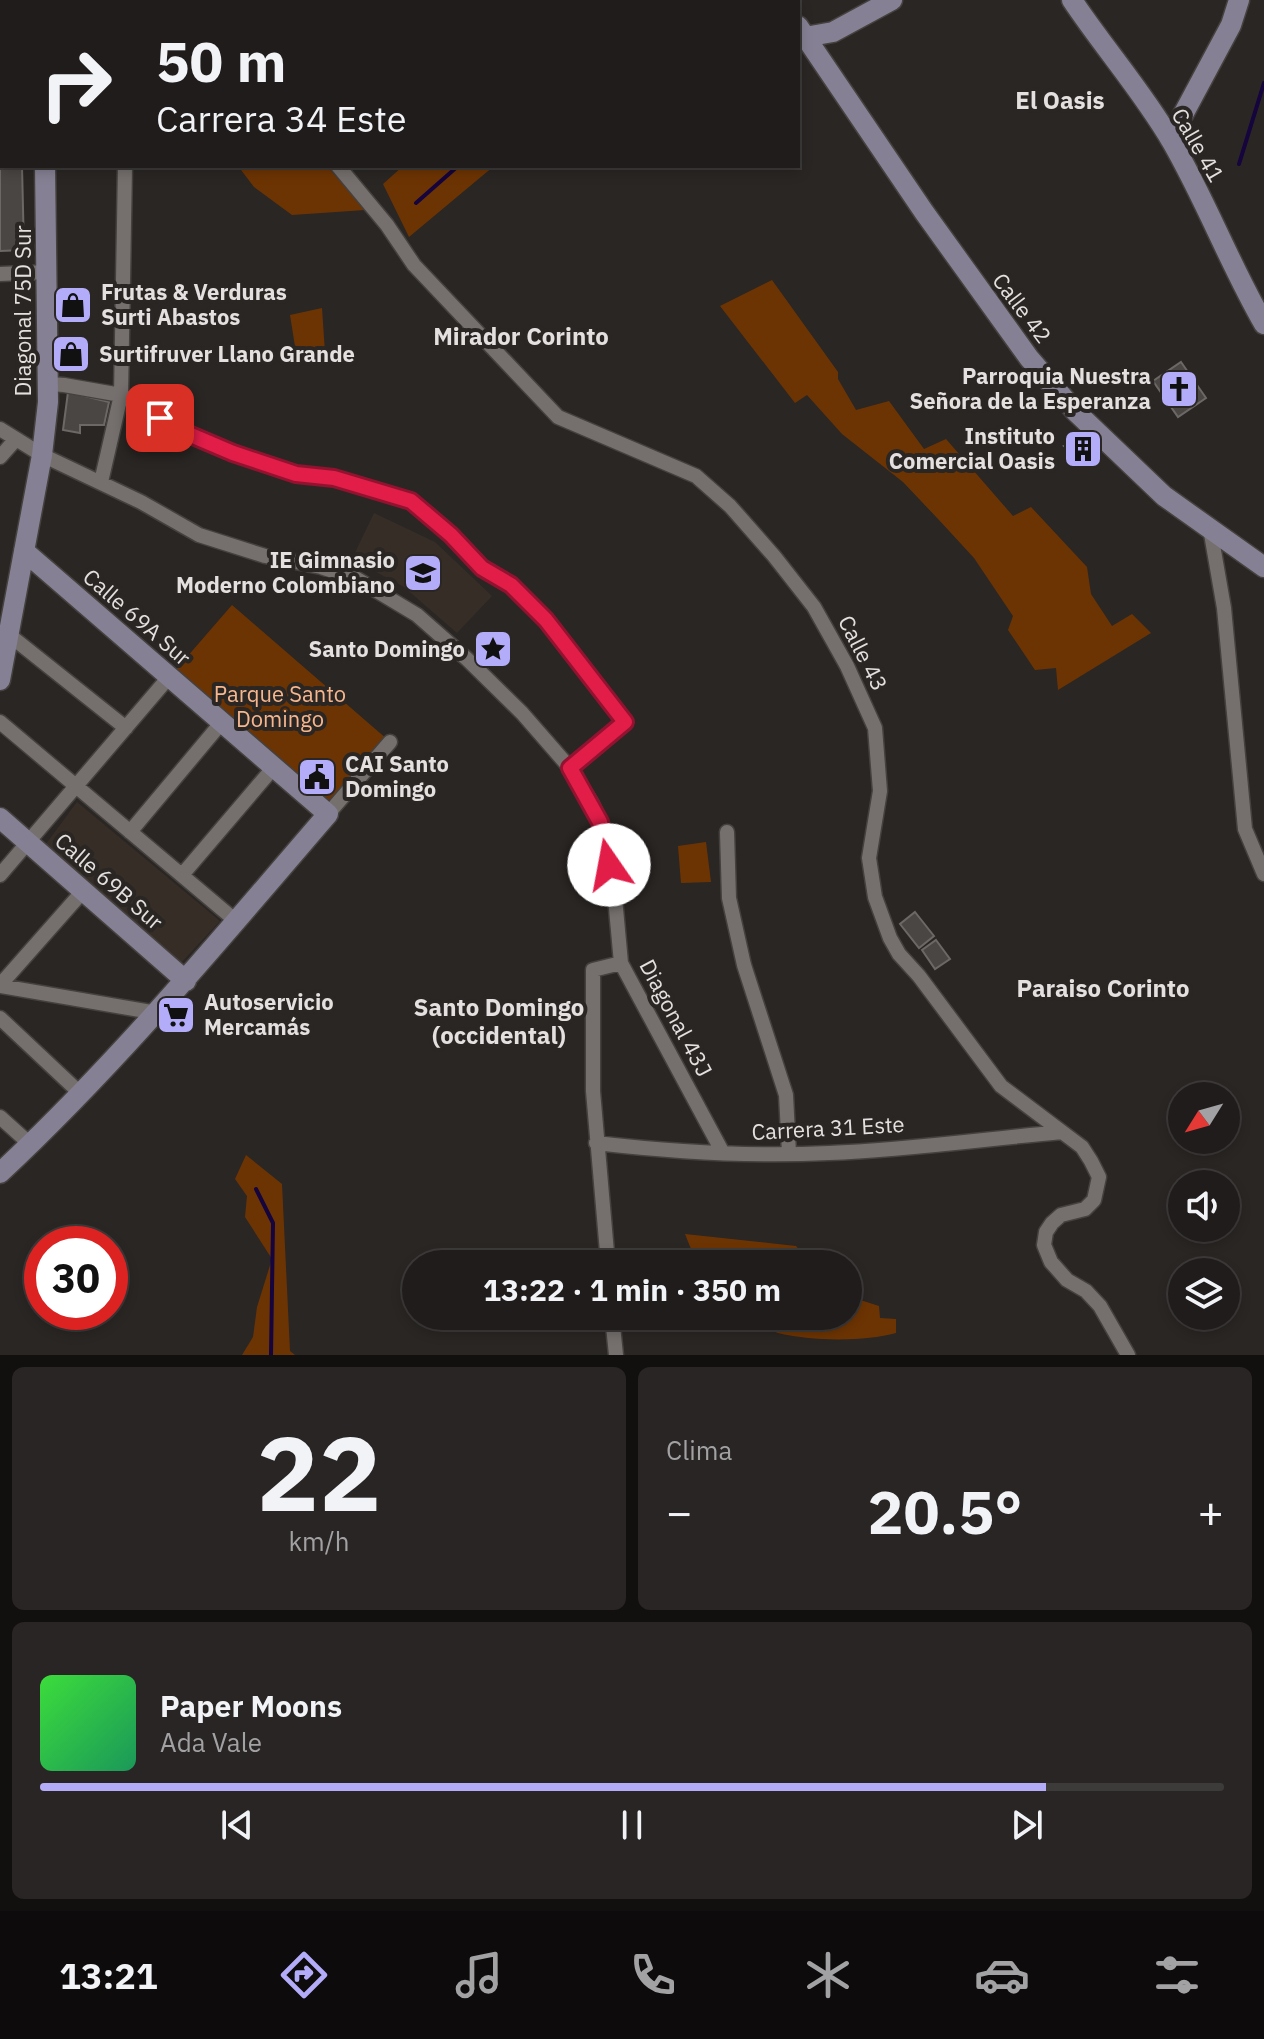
<!DOCTYPE html>
<html lang="es">
<head>
<meta charset="utf-8">
<style>
  body { margin:0; font-family:"IBM Plex Sans",sans-serif; background:#282524; color:#f1f3f6; height:100vh; display:flex; flex-direction:column; font-size:30px; white-space:nowrap }
  * { box-sizing:border-box; margin:0 }
  p { font-size:26px; color:#a2a1a3 }
  .icon { flex:none; width:44px; height:44px; fill:none; stroke:currentColor; stroke-width:2; stroke-linecap:round; stroke-linejoin:round }
  .map { position:relative; height:1355px; overflow:hidden }
  .side { display:flex; flex-direction:column; gap:12px; padding:12px; background:#120f0f; flex:1 }
  .side>* { flex:none }
  .hud { position:absolute; left:0px; top:0px; width:800px; height:168px; box-shadow:0 4px 12px #0003,0 0 0 2px #3d3a3a; background:#201c1b; color:#f1f3f6; overflow:hidden }
  .needle { width:52px; rotate:233deg }
  .fabs { position:absolute; left:1168px; top:1082px; display:grid; gap:16px }
  .fabs a { display:grid; place-items:center; width:72px; height:72px; border-radius:50%; background:#201c1b; box-shadow:0 4px 12px #0003,0 0 0 2px #3d3a3a; font-size:40px }
  .speed { position:absolute; left:24px; top:1226px; display:flex; gap:16px; font-size:40px; font-weight:700; text-align:center }
  .speed>* { display:grid; place-content:center; width:104px; height:104px; border-radius:50%; background:#201c1b; box-shadow:0 4px 12px #0003,0 0 0 2px #3d3a3a; line-height:1 }
  .speed .limit { border:12px solid #d22; background:#fff; color:#111 }
  .pin { position:absolute; display:grid; place-items:center; width:68px; height:68px; color:#fff; margin:-34px; border-radius:16px; box-shadow:0 4px 12px #0006 }
  .me { position:absolute; width:88px; margin:-44px; rotate:348deg; stroke-linejoin:round; filter:drop-shadow(0 0 6px #0008) }
  .turn { display:flex; align-items:center; gap:28px; height:168px; padding:0 24px; font-size:36px }
  .turn .icon { width:104px; height:104px; stroke-width:2.5 }
  .turn b { display:block; font-size:56px; line-height:68px }
  .big { font-size:60px; font-weight:800; line-height:1.1 }
  .side .card { flex:1; display:flex; flex-direction:column; justify-content:center; gap:12px; min-width:0; padding:0 28px; border-radius:12px; background:#282524 }
  .side .dial { align-items:center; gap:0 }
  .dial b { font-size:104px; line-height:1 }
  .song { display:flex; align-items:center; gap:24px }
  .cover { width:96px; height:96px; border-radius:12px; background:linear-gradient(135deg,hsl(120 70% 55%),hsl(150 70% 35%)) }
  .played { height:8px; border-radius:4px; background:linear-gradient(90deg,#b3acf9 85%,#3d3a3a 85%) }
  .keys { display:flex; justify-content:space-around; direction:ltr }
  .heat { display:flex; justify-content:space-between; align-items:center; font-size:44px; direction:ltr }
  .side .tiles { flex:1; display:grid; gap:12px; grid-template-columns:1fr 1fr }
  .card:last-child { grid-column:span 2 }
  .trip { position:absolute; left:402px; top:1250px; width:460px; height:80px; border-radius:40px; background:#201c1b; box-shadow:0 4px 12px #0003,0 0 0 2px #3d3a3a; font-weight:800; line-height:80px; text-align:center }
  .dock { display:flex; height:128px; justify-content:space-around; align-items:center; background:#0d0b0b; color:#a2a1a3 }
  .dock .icon { width:56px; height:56px }
  .dock .active { color:#b3acf9 }
  .dock b { font-size:36px; color:#f1f3f6 }
  .map>svg:first-child { display:block }
</style>
</head>
<body>
<div class="map">
<svg width="1264" height="1355" viewBox="0 0 1264 1355">
  <rect width="100%" height="100%" fill="#2a2624"/>
  <path fill="#362d27" d="M374 513 435 542 492 596 457 633 404 587 352 559Z
    M77 802 220 921 180 964 43 848Z"/>
  <path fill="#6d3403" d="M238 166H327L365 210 292 215 254 187Z
    M403 166H494L409 237 383 184Z
    M772 280 838 372V379L856 410 889 401 924 449 946 439 1013 516 1031 507 1087 567 1091 594 1112 626 1132 614 1151 633 1058 690 1056 668 1035 670 1008 630 1013 616 974 558 939 520 903 482 842 434 807 395 795 403 720 306Z
    M322 308 325 353 297 359 290 315Z
    M232 605 388 740 329 809 173 673Z
    M706 842 711 882 681 883 678 846Z
    M246 1155 282 1184 290 1351 295 1355H242L253 1337 257 1307 272 1259 245 1217 247 1196 235 1179Z
    M685 1234 796 1246 811 1264H697Z
    M848 1296 879 1306 880 1318 896 1319V1333C864 1342 810 1341 778 1333 768 1330 759 1322 751 1316H848Z"/>
  <g fill="none" stroke-linecap="round" stroke-linejoin="round">
    <path stroke="#15043d" stroke-width="4" d="M643 2 647 0
      M1239 164 1264 83
      M416 203 458 166
      M256 1189 273 1223 271 1355"/>
  </g>
  <path fill="#4a4643" stroke="#6c6865" stroke-width="2" d="M0 102H2V166H22L24 250 0 251Z
    M1181 362 1206 398 1178 417 1153 381Z
    M68 392 109 402 104 425H80V433L63 430Z
    M1087 437 1101 451 1086 464 1064 446Z
    M317 766 328 775 316 789 305 779Z
    M915 912 934 936 919 948 900 924Z
    M936 940 950 959 935 969 922 950Z"/>
  <g fill="none" stroke-linecap="round" stroke-linejoin="round">
    <defs>
      <path id="street" d="M200 0 201 2
        M129 2V0
        M0 11H2
        M0 79H2
        M338 166 387 225 414 265 558 417 696 476 730 506 774 556 814 607 847 666 875 728 880 791 869 858 875 897 890 938 899 954 919 976 1001 1086 1082 1147 1091 1161 1099 1177 1094 1200 1085 1209 1061 1215 1052 1223 1046 1232 1044 1245 1051 1262 1067 1280 1086 1291 1100 1306 1128 1355
        M0 274 47 272
        M49 384 64 385 121 395 179 430 233 453 296 474 334 478 411 501 451 535 482 568 511 585 546 620 625 722 570 768
        M0 429 42 455 141 502 199 535 265 556 321 567 357 579 417 615 467 659 522 713 570 768 592 804 600 822 614 887 621 963 723 1153
        M0 457 16 439
        M101 482 121 395 125 166
        M1210 528 1224 608 1245 829 1264 874
        M8 634 126 728
        M0 722 236 921
        M328 814 390 742
        M130 832 222 722
        M727 832 729 898 744 965 786 1095 789 1153
        M0 875 169 677
        M182 875 274 767
        M0 985 84 890
        M0 986 157 1013
        M0 1018 81 1094
        M0 1117 30 1144
        M596 1143C673 1152 751 1157 829 1153 907 1150 985 1139 1062 1132
        M608 1264 593 1091V970L621 963
        M612 1316 616 1355"/>
      <path id="secondary" d="M44 0V2
        M781 0 782 2
        M1072 0C1104 48 1143 92 1172 142 1206 201 1230 265 1264 324
        M798 26 924 212 1029 358 1075 411 1164 496 1264 567
        M805 37 833 32 892 0
        M1170 139 1231 25 1239 0
        M0 680 42 455 48 402 45 166
        M0 818 186 981
        M0 1173C119 1062 222 937 328 814L24 551"/>
    </defs>
    <use href="#street" stroke="#44413f" stroke-width="17"/>
    <use href="#secondary" stroke="#44413f" stroke-width="23"/>
    <use href="#street" stroke="#75706e" stroke-width="14"/>
    <use href="#secondary" stroke="#868094" stroke-width="20"/>
  </g>
  <g fill="none" stroke-linecap="round" stroke-linejoin="round">
    <defs>
      <path id="route" d="M160 418 179 430 233 453 296 474 334 478 411 501 451 535 482 568 511 585 546 620 625 722 570 768 600 822 609 865"/>
    </defs>
    <use href="#route" stroke="#92132f" stroke-width="20"/>
    <use href="#route" stroke="#e11d48" stroke-width="14"/>
  </g>
  <defs>
    <symbol id="shop-square" viewBox="-11 -11 22 22"><rect x="-9" y="-9" width="18" height="18" rx="4" fill="#b3acf9" stroke="#2a2624"/><path d="M-5-2.5h2.3a2.7 3.5 0 0 1 5.4 0H5L5.5 6h-11ZM-1.5-2.5h3a1.5 2.3 0 0 0-3 0Z" fill="#111"/></symbol>
    <symbol id="church-square" viewBox="-11 -11 22 22"><rect x="-9" y="-9" width="18" height="18" rx="4" fill="#b3acf9" stroke="#2a2624"/><path d="M-1.2-6h2.4v3.5h3.3v2.4h-3.3V6h-2.4V-.1h-3.3v-2.4h3.3Z" fill="#111"/></symbol>
    <symbol id="building-square" viewBox="-11 -11 22 22"><rect x="-9" y="-9" width="18" height="18" rx="4" fill="#b3acf9" stroke="#2a2624"/><path d="M-4-6H4V6H1V3H-1V6H-4ZM-2.5-4.3h1.7v1.8h-1.7ZM.8-4.3h1.7v1.8H.8ZM-2.5-1h1.7V.8h-1.7ZM.8-1h1.7V.8H.8Z" fill="#111"/></symbol>
    <symbol id="school-square" viewBox="-11 -11 22 22"><rect x="-9" y="-9" width="18" height="18" rx="4" fill="#b3acf9" stroke="#2a2624"/><path d="M0-5L7-2L0 1L-7-2ZM-4 1L0 2.5L4 1V4Q0 6-4 4Z" fill="#111"/></symbol>
    <symbol id="sight-square" viewBox="-11 -11 22 22"><rect x="-9" y="-9" width="18" height="18" rx="4" fill="#b3acf9" stroke="#2a2624"/><path d="M0-6L1.8-2.2L6-1.7L2.9 1.2L3.7 5.4L0 3.3L-3.7 5.4L-2.9 1.2L-6-1.7L-1.8-2.2Z" fill="#111"/></symbol>
    <symbol id="civic-square" viewBox="-11 -11 22 22"><rect x="-9" y="-9" width="18" height="18" rx="4" fill="#b3acf9" stroke="#2a2624"/><path d="M-.6-6.5H3V-4.5H.6V-3L4-1V1h2V6H-6V1h2V-1L-.6-3ZM-1.2 2.5V6h2.4V2.5Z" fill="#111"/></symbol>
    <symbol id="supermarket-square" viewBox="-11 -11 22 22"><rect x="-9" y="-9" width="18" height="18" rx="4" fill="#b3acf9" stroke="#2a2624"/><path d="M-6-5.5h2.5l.6 2H6L4.5 2H-2.5L-4.4-4H-6ZM-1.5 3.2a1.3 1.3 0 1 0 .1 0ZM3 3.2a1.3 1.3 0 1 0 .1 0Z" fill="#111"/></symbol>
  </defs>
  <g fill-rule="evenodd">
    <use href="#shop-square" x="51" y="283" width="44" height="44"/>
    <use href="#shop-square" x="49" y="332" width="44" height="44"/>
    <use href="#church-square" x="1157" y="367" width="44" height="44"/>
    <use href="#building-square" x="1061" y="427" width="44" height="44"/>
    <use href="#school-square" x="401" y="551" width="44" height="44"/>
    <use href="#sight-square" x="471" y="627" width="44" height="44"/>
    <use href="#civic-square" x="295" y="755" width="44" height="44"/>
    <use href="#supermarket-square" x="154" y="993" width="44" height="44"/>
  </g>
  <g text-anchor="middle" stroke-width="8" stroke-linejoin="round" paint-order="stroke">
    <g font-size="22" fill="#e3e0df" stroke="#2a2624">
      <text transform="translate(1198 145) rotate(60)" y="8">Calle 41</text>
      <text transform="translate(1022 308) rotate(53)" y="8">Calle 42</text>
      <text transform="translate(23 311) rotate(-90)" y="8">Diagonal 75D Sur</text>
      <text transform="translate(137 617) rotate(41)" y="8">Calle 69A Sur</text>
      <text transform="translate(863 653) rotate(63)" y="8">Calle 43</text>
      <text transform="translate(109 881) rotate(41)" y="8">Calle 69B Sur</text>
      <text transform="translate(676 1018) rotate(62)" y="8">Diagonal 43J</text>
      <text transform="translate(828 1128) rotate(-3)" y="8">Carrera 31 Este</text>
    </g>
    <g font-size="22" font-weight="bold" fill="#e3e0df" stroke="#2a2624" text-anchor="start">
      <text x="101" y="300">Frutas &amp; Verduras<tspan x="101" dy="25">Surti Abastos</tspan></text>
      <text x="99" y="362">Surtifruver Llano Grande</text>
      <text x="1151" y="384" text-anchor="end">Parroquia Nuestra<tspan x="1151" dy="25">Señora de la Esperanza</tspan></text>
      <text x="1055" y="444" text-anchor="end">Instituto<tspan x="1055" dy="25">Comercial Oasis</tspan></text>
      <text x="395" y="568" text-anchor="end">IE Gimnasio<tspan x="395" dy="25">Moderno Colombiano</tspan></text>
      <text x="465" y="657" text-anchor="end">Santo Domingo</text>
      <text x="345" y="772">CAI Santo<tspan x="345" dy="25">Domingo</tspan></text>
      <text x="204" y="1010">Autoservicio<tspan x="204" dy="25">Mercamás</tspan></text>
    </g>
    <g font-size="22" fill="#f6b68e" stroke="#2a2624">
      <text x="280" y="702">Parque Santo<tspan x="280" dy="25">Domingo</tspan></text>
    </g>
    <g font-size="24" font-weight="bold" fill="#e3e0df" stroke="#2a2624">
      <text x="1060" y="109">El Oasis</text>
      <text x="521" y="345">Mirador Corinto</text>
      <text x="1103" y="997">Paraiso Corinto</text>
      <text x="499" y="1016">Santo Domingo<tspan x="499" dy="28">(occidental)</tspan></text>
    </g>
  </g>
</svg>
<div class="fabs">
<a><svg class="needle" viewBox="-14 -14 28 28"><path d="M0-13l5 13h-10z" fill="#e53935"/><path d="M0 13l5-13h-10z" fill="#a2a1a3"/></svg></a>
<a><svg class="icon" aria-label="sound" viewBox="0 0 24 24"><path d="M4 9h4l5-4v14l-5-4H4zM17 9q2 3 0 6"/></svg></a>
<a><svg class="icon" aria-label="layers" viewBox="0 0 24 24"><path d="M12 4l9 5-9 5-9-5zM3 14l9 5 9-5"/></svg></a>
</div>
<div class="speed"><div class="limit">30</div></div>
<div class="pin" style="left:160px;top:418px;background:#d93025"><svg class="icon" aria-label="arrive" viewBox="0 0 24 24"><path d="M6 21V4h12l-3 4 3 4H6"/></svg></div>
<svg class="me" style="left:609px;top:865px" viewBox="-20 -20 40 40"><circle r="19" fill="#fff"/><path d="M0-13L10 11 0 6-10 11z" fill="#e11d48"/></svg>
<div class="trip">13:22 · 1 min · 350 m</div>
<div class="hud">
<div class="turn"><svg class="icon" aria-label="right" viewBox="0 0 24 24"><path d="M7 20v-9h11M14 6l5 5-5 5"/></svg><div><b>50 m</b>Carrera 34 Este</div></div>
</div>
</div>
<section class="side">
<div class="tiles">
<div class="card dial"><b>22</b><p>km/h</p></div>
<div class="card"><p>Clima</p>
<div class="heat"><a>−</a><b class="big">20.5°</b><a>+</a></div>
</div>
<div class="card">
<div class="song"><i class="cover"></i><div><b>Paper Moons</b><p>Ada Vale</p></div></div>
<div class="played"></div>
<div class="keys"><svg class="icon" aria-label="previous" viewBox="0 0 24 24"><path d="M18 5L8 12l10 7zM5 5v14"/></svg><svg class="icon" aria-label="pause" viewBox="0 0 24 24"><path d="M8 5v14M16 5v14"/></svg><svg class="icon" aria-label="next" viewBox="0 0 24 24"><path d="M6 5l10 7-10 7zM19 5v14"/></svg></div>
</div>
</div>
</section>
<nav class="dock">
<b>13:21</b>
<svg class="icon active" aria-label="directions" viewBox="0 0 24 24"><path d="M12 3l9 9-9 9-9-9zM9 14v-3h6M13 9l2 2-2 2"/></svg>
<svg class="icon" aria-label="music" viewBox="0 0 24 24"><path d="M9 18V5l10-2v13"/><circle cx="6" cy="18" r="3"/><circle cx="16" cy="16" r="3"/></svg>
<svg class="icon" aria-label="phone" viewBox="0 0 24 24"><path d="M5 4h4l2 5-3 2q2 4 5 5l2-3 5 2v4C11 20 4 13 5 4z"/></svg>
<svg class="icon" aria-label="climate" viewBox="0 0 24 24"><path d="M12 3v18M4 7l16 10M4 17L20 7"/></svg>
<svg class="icon" aria-label="car" viewBox="0 0 24 24"><path d="M5 17H2v-5l4-1 3-4h7l3 4 3 1v5h-3M9 17h6M6 11h13"/><circle cx="7" cy="17" r="2"/><circle cx="17" cy="17" r="2"/></svg>
<svg class="icon" aria-label="filters" viewBox="0 0 24 24"><path d="M4 7h16M4 17h16"/><circle cx="9" cy="7" r="2"/><circle cx="15" cy="17" r="2"/></svg>
</nav>
</body>
</html>
